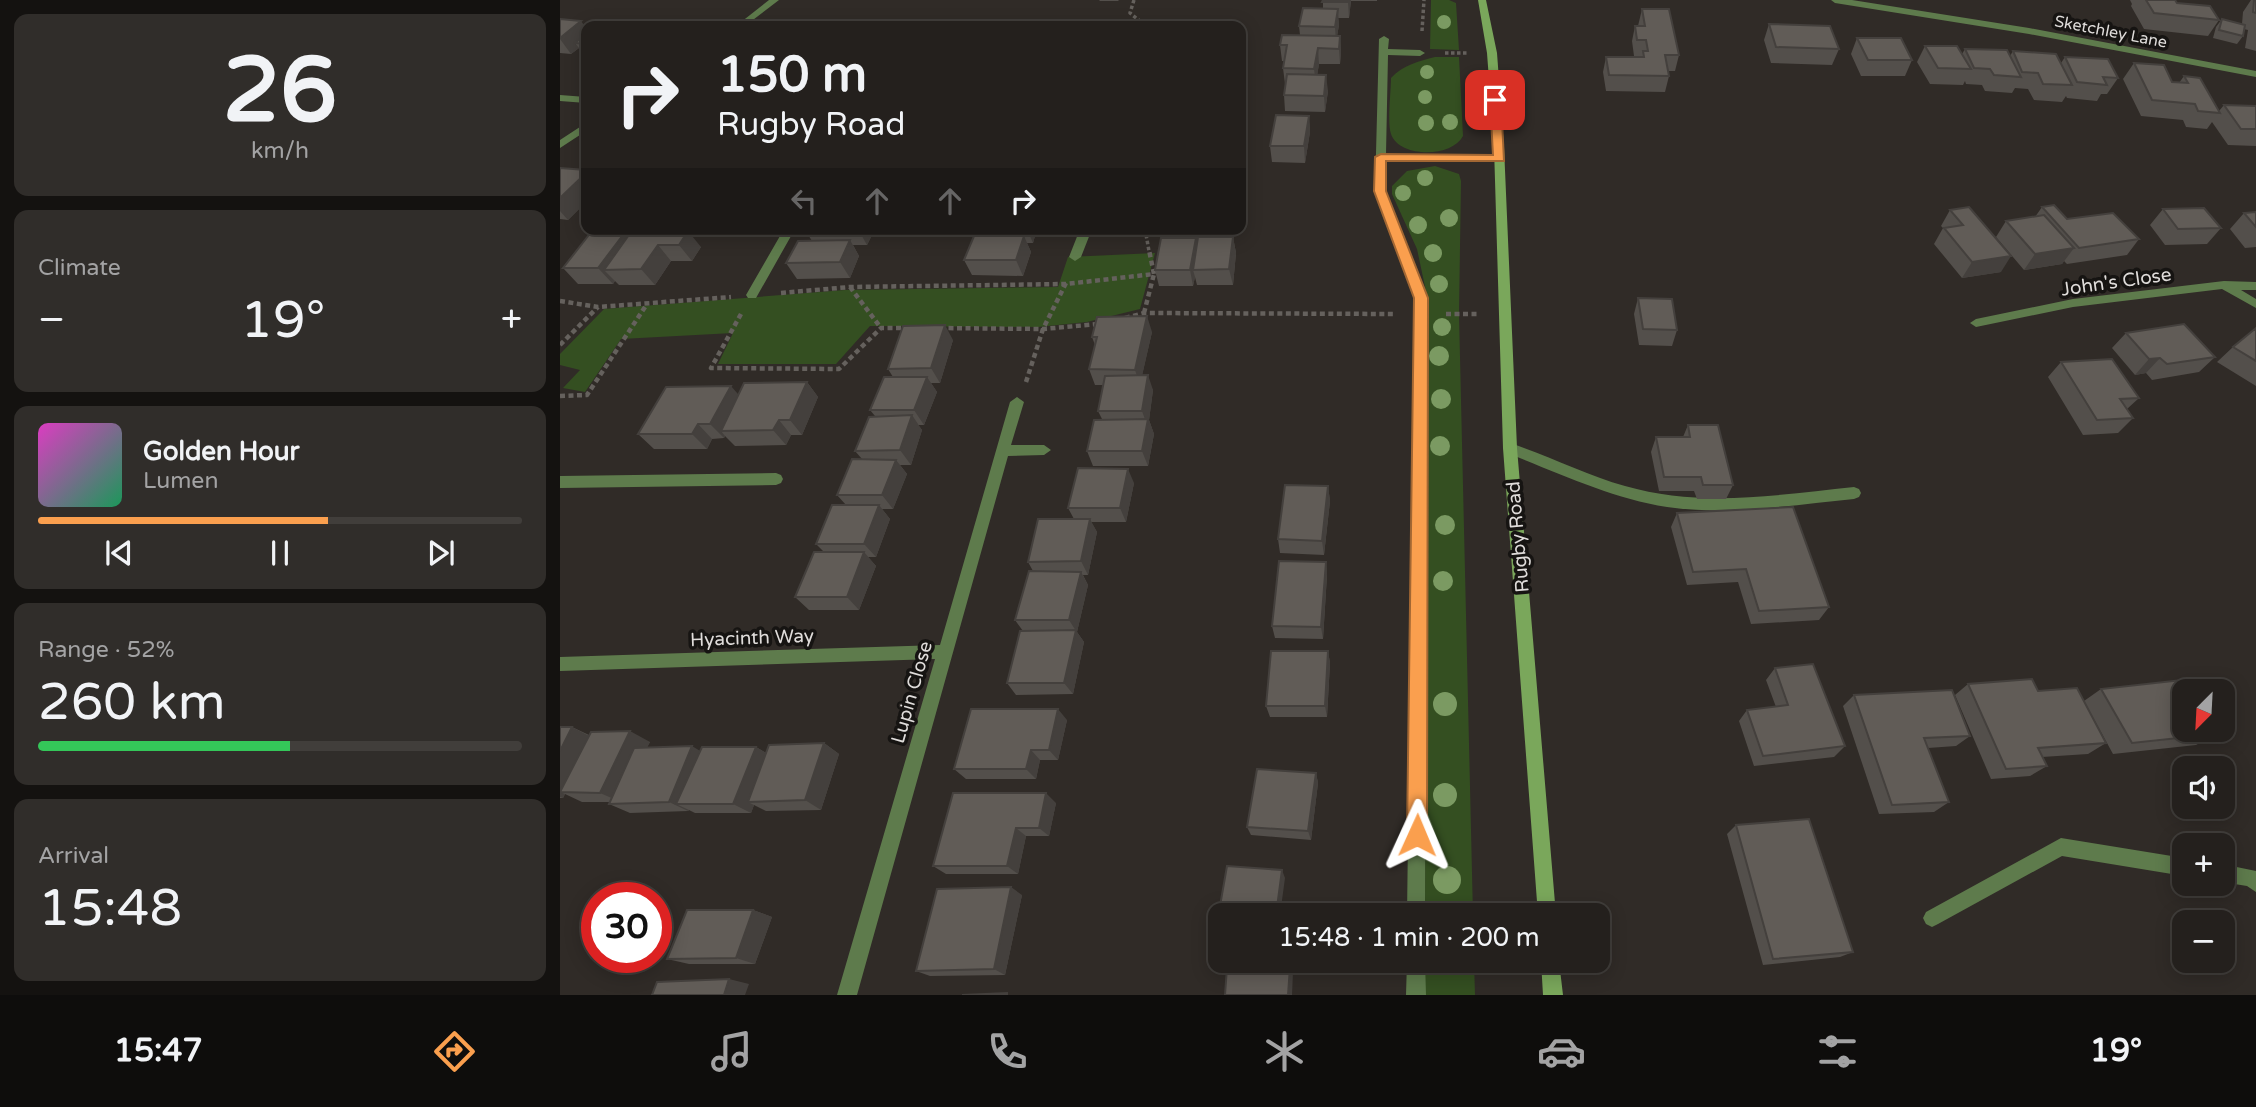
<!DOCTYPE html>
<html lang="en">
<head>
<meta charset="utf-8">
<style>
  body { margin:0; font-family:"Varela Round",sans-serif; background:#302d2a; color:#f1f3f6; height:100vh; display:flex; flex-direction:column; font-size:26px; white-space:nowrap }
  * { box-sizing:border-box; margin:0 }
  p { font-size:23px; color:#a3a3a4 }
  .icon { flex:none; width:38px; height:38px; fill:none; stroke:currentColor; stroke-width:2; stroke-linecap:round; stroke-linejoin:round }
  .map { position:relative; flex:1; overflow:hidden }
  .drawer { display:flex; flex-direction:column; gap:14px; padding:14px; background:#141210; width:560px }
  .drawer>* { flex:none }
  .hud { position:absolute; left:21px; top:21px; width:665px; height:214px; border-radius:14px; box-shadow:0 4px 18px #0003,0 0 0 2px #413e3b; background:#24201d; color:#f1f3f6; overflow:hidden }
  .needle { width:46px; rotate:204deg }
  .fabs { position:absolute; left:1612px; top:679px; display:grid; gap:14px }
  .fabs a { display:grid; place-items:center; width:63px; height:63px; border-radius:14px; background:#24201d; box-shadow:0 4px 18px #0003,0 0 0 2px #413e3b; font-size:35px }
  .speed { position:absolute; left:21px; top:882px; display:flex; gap:14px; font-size:35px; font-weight:700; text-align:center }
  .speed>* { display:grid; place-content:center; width:91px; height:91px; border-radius:50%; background:#24201d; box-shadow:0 4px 18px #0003,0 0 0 2px #413e3b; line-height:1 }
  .speed .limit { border:10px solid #d22; background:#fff; color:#111 }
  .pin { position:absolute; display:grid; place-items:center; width:60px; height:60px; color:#fff; margin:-30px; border-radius:14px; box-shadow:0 4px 10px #0006 }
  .me { position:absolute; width:77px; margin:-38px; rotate:1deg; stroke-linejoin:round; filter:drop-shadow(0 0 5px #0008) }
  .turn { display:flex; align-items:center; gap:24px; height:147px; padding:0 21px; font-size:32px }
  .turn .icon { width:91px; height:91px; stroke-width:2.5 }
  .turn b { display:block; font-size:49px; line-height:60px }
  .lanes { display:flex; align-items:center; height:66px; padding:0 21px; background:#0003; justify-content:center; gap:35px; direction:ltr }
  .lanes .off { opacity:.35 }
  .big { font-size:52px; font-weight:600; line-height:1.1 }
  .drawer .card { flex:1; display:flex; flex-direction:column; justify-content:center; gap:10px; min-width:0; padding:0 24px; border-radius:14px; background:#302d2a }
  .drawer .dial { align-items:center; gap:0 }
  .dial b { font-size:91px; line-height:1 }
  .song { display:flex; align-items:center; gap:21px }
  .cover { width:84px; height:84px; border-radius:10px; background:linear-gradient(135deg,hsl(310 70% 55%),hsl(150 70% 35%)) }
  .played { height:7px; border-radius:4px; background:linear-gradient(90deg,#fa9f4e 60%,#413e3b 60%) }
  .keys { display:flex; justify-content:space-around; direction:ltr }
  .heat { display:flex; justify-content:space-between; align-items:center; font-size:38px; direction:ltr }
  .charge { height:10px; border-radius:5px; background:linear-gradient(90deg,#34c759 52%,#413e3b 0) }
  .trip { position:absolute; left:648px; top:903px; width:402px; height:70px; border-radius:14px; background:#24201d; box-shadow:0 4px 18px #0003,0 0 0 2px #413e3b; font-weight:600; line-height:70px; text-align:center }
  .tab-bar { display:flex; height:112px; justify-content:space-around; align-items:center; background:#0e0d0c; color:#a3a3a4 }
  .tab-bar .icon { width:49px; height:49px }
  .tab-bar .active { color:#fa9f4e }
  .tab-bar b { font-size:32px; color:#f1f3f6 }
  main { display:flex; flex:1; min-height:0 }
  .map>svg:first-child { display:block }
</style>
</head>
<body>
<main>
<section class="drawer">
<div class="card dial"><b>26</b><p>km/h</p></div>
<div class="card"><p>Climate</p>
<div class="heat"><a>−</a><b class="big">19°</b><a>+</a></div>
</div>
<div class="card">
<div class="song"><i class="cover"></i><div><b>Golden Hour</b><p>Lumen</p></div></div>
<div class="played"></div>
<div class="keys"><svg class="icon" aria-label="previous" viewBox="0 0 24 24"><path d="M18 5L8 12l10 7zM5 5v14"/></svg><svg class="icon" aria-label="pause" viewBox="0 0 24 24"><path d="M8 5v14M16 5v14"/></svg><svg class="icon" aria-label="next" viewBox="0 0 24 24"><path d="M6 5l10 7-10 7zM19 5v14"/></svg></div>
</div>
<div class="card"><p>Range · 52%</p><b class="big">260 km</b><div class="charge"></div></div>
<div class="card"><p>Arrival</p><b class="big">15:48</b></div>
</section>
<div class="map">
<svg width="1696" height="995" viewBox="0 0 1696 995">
  <rect width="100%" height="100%" fill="#302b27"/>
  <path fill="#344f21" d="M871 0H889L896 3 899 50 870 49Z
    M875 57H899L903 136C892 158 839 158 831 134 827 122 831 92 831 78 843 65 859 61 875 57Z
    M875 166 899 174 901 181 899 314 913 915H865L867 296 857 249 832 194V186L847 171Z
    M595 253 580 309 527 322 478 327 310 326 276 364H158L173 333 61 339 25 392 3 388 20 370 0 365V354L44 309 285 290 498 287 508 257Z
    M865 961H914L915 995H865Z"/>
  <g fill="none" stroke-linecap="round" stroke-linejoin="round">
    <path stroke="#65615d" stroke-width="3.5" stroke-dasharray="3.5 2.5" stroke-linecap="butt" d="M574 0 570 13 581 22 580 26
      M862 31 864 0
      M885 53H907
      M585 229 589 251"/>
    <path stroke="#65615d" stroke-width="4.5" stroke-dasharray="5 3.5" stroke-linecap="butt" d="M290 287 321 328
      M221 293 290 287 506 284 594 274 589 250
      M0 301 38 307 171 297
      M584 313 594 274
      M181 314 151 368 279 369 321 328H347
      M886 314H919
      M565 318 584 313 835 314
      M380 328 483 329 539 324
      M0 345 38 307
      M466 382 483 329 506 283
      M0 396 27 395 87 304"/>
    <path fill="#5e7b4c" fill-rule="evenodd" d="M950 443C989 456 1026 475 1065 486 1141 508 1217 495 1294 487L1299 489 1301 493 1299 497 1294 499C1232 505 1169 516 1107 507 1051 498 998 473 945 452L943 448Z
      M216 473 221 475 223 479 221 483 216 485 0 488V476Z"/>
    <path fill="#5e7b4c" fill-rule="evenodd" d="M209 0H219L185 26H176Z
      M1271 0H1292L1469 28 1696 71V77L1469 34 1275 3Z
      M824 36 829 39 828 49 860 50 865 53 860 56 828 55 826 154 939 155 944 158 939 161 826 160 825 191 867 298 865 915H847L855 298 815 191 819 39Z
      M0 95 26 97V103L0 101Z
      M26 123V131L0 148V140Z
      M224 229H235L196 298H188L186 295Z
      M520 229H532L521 257 515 261 509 257Z
      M1664 281 1696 282V290H1681L1696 299V308L1662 289 1513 307 1416 327 1410 323 1416 319 1513 299Z
      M457 397 464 402 451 445H484L491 450 484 455 448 456 297 995H277L375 659 0 671V657L380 645 450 402Z
      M1501 838 1624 858V876L1502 856 1378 924 1372 927 1366 924 1363 918 1366 912Z
      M1662 864 1696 871V892L1687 886 1662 882Z
      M847 961H865L866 995H846Z"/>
    <path fill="#7aa75b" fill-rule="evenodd" d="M918 0H926L937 53 944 147 957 448 996 915H978L943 448 934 147 927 53Z
      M981 961H999L1003 995H983Z"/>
  </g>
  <g fill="#7b9a62">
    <circle cx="884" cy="22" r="7"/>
    <circle cx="867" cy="72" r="7"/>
    <circle cx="865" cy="97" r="7"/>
    <circle cx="890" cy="122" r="8"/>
    <circle cx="866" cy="123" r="8"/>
    <circle cx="865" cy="178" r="8"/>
    <circle cx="843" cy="193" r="8"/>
    <circle cx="889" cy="218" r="9"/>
    <circle cx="858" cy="225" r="9"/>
    <circle cx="873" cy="253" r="9"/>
    <circle cx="879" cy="284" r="9"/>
    <circle cx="882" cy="327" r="9"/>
    <circle cx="879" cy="356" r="10"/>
    <circle cx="881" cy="399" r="10"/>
    <circle cx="880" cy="446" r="10"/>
    <circle cx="885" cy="525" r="10"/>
    <circle cx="883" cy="581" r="10"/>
    <circle cx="885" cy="704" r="12"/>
    <circle cx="885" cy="795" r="12"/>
    <circle cx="887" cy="880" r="14"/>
  </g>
  <path fill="#534f4b" d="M539 0H559L558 1H540Z
    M763 0H817V1H791L789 18H778L779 25 777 36H780L781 52 780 64H759L757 75 768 91 765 112 725 111 724 95 726 84H725L723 68 724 61H722L720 45 740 35 739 26 763 8Z
    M1570 0H1615L1617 3 1659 20 1648 36 1584 29 1571 6 1572 4Z
    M1691 0H1696V51L1685 48 1688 30 1684 29 1683 36 1677 44 1653 38 1656 27 1662 19 1682 24 1683 12Z
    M1082 9 1119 55 1115 71H1108L1109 76 1105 92 1046 91 1043 72 1046 57H1082V56H1074L1072 41 1075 26H1078Z
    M0 19 26 28V58L19 48 11 54 0 53Z
    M1209 24 1279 49 1272 65 1211 63 1204 40Z
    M1297 38 1352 60 1345 76H1301L1291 54Z
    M1365 46 1402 54 1405 49 1450 56 1453 51 1501 63 1505 57 1558 78 1547 94H1541L1537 101 1507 98 1506 96 1502 102 1474 100 1468 89 1455 88 1452 93 1425 91 1422 85 1406 84 1405 81 1403 85 1370 84 1357 62Z
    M1574 63 1612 82 1619 83 1624 76 1659 111 1664 105 1696 106V146L1668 145 1652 122 1647 129 1626 127 1623 120 1581 116 1563 79Z
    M749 116 750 132 745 163 712 162 710 146Z
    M0 168 26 170V202L8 220 0 219Z
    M1482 207 1507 219 1579 239 1567 255 1507 264 1504 261 1502 264 1464 270 1436 237 1446 221 1475 217Z
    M1603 209 1661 228 1647 244 1605 245 1590 225Z
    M1390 210 1441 272 1402 278 1374 244 1383 228 1381 226Z
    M1696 212V247L1685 248 1670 229 1684 213Z
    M315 229 307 245H293L299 256 290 278 237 279 226 263 252 241 245 230Z
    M416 229H477L473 243H467L471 252 463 276 412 275 404 260 419 236Z
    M69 235 141 247 132 261H111L95 285H59L55 281 53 284H18L3 268Z
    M673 237 676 253 673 285H637L635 277 633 286H599L595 270 637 245Z
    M1078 298 1117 330 1112 346 1079 345 1074 314Z
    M1696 328V386L1657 362 1673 347Z
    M592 332 582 375 593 390 589 420 594 434 588 466H533L527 451 542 419 538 411 543 385H535L529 369 535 345 532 337Z
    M1566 333 1655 357 1639 372 1592 380 1586 373 1575 375 1552 348Z
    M393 340 380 383H371L377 392 364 425H358L362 430 351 465H340L347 474 333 509H322L330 519 316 557H308L316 566 299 610H249L235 597 264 552 256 544 286 505 277 495 302 459 295 451 315 416 310 410 333 377 328 369Z
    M1501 362 1579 398 1567 409 1573 418 1558 433 1523 435 1488 377Z
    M247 382 258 397 242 435H231L226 445 175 446 165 436 164 438 152 439 147 449H94L78 434 179 395Z
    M1128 425 1173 485 1166 499H1137L1134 491H1099L1091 452 1096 437H1123Z
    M574 483 566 522H531L537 532 528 575H523L528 585 517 632 524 642 513 694 456 695 447 683 463 631 455 620 473 571 468 562 514 519 508 508Z
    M768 486 770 501 764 555 720 553 718 539Z
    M1117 513 1269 607 1259 620 1191 624 1178 582 1127 585 1111 527Z
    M766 562 767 575 763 639 715 638 712 626Z
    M768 651 770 663 767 717H710L706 706Z
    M1215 668 1285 746 1274 757 1194 766 1179 721 1187 710 1216 707 1206 680Z
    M1408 684 1478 691 1546 743 1528 754 1482 757 1487 766 1470 776 1431 779 1395 695Z
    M1541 689 1656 734 1636 745 1553 754 1524 701Z
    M1294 695 1410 736 1396 746 1368 748 1389 802 1374 812 1319 814 1283 706Z
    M507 720 498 760H480L476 779H406L394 769Z
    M0 727H12L29 735 90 742 87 747 140 751 196 747 206 753 264 743 279 754 261 810 206 811 194 805 191 813H135L129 810 128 811 70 813 49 804 50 802H22L5 794 3 798H0Z
    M756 773 758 783 751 840 691 835 687 827Z
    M496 803 489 836H466L458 874H386L373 866Z
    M1176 825 1293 952 1280 957 1203 965 1167 834Z
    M462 895 445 975 370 976 356 971Z
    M193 910 212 917 195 964H129L107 959Z"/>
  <path fill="#44403d" d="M788 0H791L789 18 788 2Z
    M778 9 779 25 776 43 775 27Z
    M21 21 26 28V42L15 43 19 48 11 54 0 39V38Z
    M780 36 781 52 780 64 779 49Z
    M758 48 759 64 756 85 754 69Z
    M766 75 768 91 765 112 764 96Z
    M749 116 750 132 745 163 744 146Z
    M26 173V202L8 220 0 211V198Z
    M298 229H315L307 245Z
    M467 229H477L473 243Z
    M66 231 80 247 44 270 55 281 53 284 38 268Z
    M128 231 141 247 132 261 119 245Z
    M464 236 471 252 463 276 456 260Z
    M673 237 676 253 673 285 669 269Z
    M636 238 639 254 633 270 635 277 633 286 630 270Z
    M290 240 299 256 290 278 280 262Z
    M98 245 111 261 95 285 81 269Z
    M1514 248 1502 264 1464 270 1475 254Z
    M1451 256 1441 272 1402 278 1412 262Z
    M587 316 592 332 580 385 575 370Z
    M385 325 393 340 380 383 371 368Z
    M1600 358 1586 373 1575 375 1589 359Z
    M588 375 593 390 589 420 594 434 588 466 582 451 587 425 582 411Z
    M367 377 377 392 364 425 354 410Z
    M247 382 258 397 242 435 230 420Z
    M171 386 184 401 161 431 165 436 164 438 150 424Z
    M352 415 362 430 351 465 340 450Z
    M219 420 231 435 226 445 213 430Z
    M138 424 152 439 147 449 132 434Z
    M336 460 347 474 333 509 322 495Z
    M568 469 574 483 566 522 560 508Z
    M768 486 770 501 764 555 762 541Z
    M319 505 330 519 316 557 304 544Z
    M530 519 537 532 528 575 521 561Z
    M304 552 316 566 299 610 287 597Z
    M766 562 767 575 763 639 761 627Z
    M521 572 528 585 517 632 524 642 513 694 504 683 516 631 509 620Z
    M768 651 770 663 767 717 765 706Z
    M498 709 507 720 498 760 489 750Z
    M12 727 33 738 0 792 5 794 3 798 0 797V751Z
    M70 731 90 742 61 802 40 793Z
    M264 743 279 754 261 810 245 800Z
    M132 746 150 757 116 804 129 810 128 811 109 802Z
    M196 747 213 757 188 802 194 805 191 813 173 804Z
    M471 750 480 760 476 779 466 769Z
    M756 773 758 783 751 840 748 831Z
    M486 793 496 803 489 836 479 828Z
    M456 828 466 836 458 874 447 866Z
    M722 870 725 878 720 915H716Z
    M451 887 462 895 445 975 434 969Z
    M193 910 212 917 195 964 176 958Z
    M730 967 733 972 732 995H728Z
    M169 979 189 984 185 995H164Z"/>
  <path fill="#615c57" stroke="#44403d" stroke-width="2" d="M763 0H788V2H762Z
    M1586 0H1615L1617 3 1650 6 1659 20 1594 13Z
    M1694 0H1696V13L1693 12Z
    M743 8 778 9 775 27 739 26Z
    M1082 9H1109L1119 55H1105L1109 76 1049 75 1046 57H1084L1083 51H1088L1086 40H1077L1075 26H1085Z
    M0 19 21 21 0 38Z
    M1662 19 1685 25 1683 36 1659 30Z
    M472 23H502L501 26H470Z
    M582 24H615V26H582Z
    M1209 24 1270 26 1279 49 1216 47Z
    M26 34V44L15 43Z
    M722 35 780 36 779 49 758 48 754 69 723 68 727 45H720Z
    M1297 38H1341L1352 60H1308Z
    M1365 46H1397L1411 69 1378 68Z
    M1405 49 1447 50 1461 77 1434 75 1430 69 1414 68Z
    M1453 51 1496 54 1512 85 1483 84 1478 73 1462 72Z
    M1505 57 1548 59 1558 78 1543 77 1547 85 1517 82Z
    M1574 63 1604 65 1612 82 1628 83 1624 76 1640 78 1660 113 1638 111 1635 104 1592 100Z
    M727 74 766 75 764 96 724 95Z
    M1664 105 1696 106V129H1681Z
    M716 115 749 116 744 146H710Z
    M0 168 26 170V173L0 198Z
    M1494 205 1507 219 1553 213 1579 239 1519 248 1482 207Z
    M1409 207 1451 256 1412 262 1384 228 1403 225 1390 210Z
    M1644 208 1661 228 1618 229 1603 209Z
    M1696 212V227L1684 213Z
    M1484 215 1514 248 1475 254 1446 221Z
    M245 229H298L245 230Z
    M32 231H66L38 268H3Z
    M128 231 119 245H98L81 269 44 270 71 232Z
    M414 236H464L456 260H404Z
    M638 237H673L669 269 633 270Z
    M601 238H636L630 270H595Z
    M290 240 280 262 226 263 238 241Z
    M1078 298 1112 299 1117 330 1083 329Z
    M587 316 575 370 529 369 537 337H532L537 317Z
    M1624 324 1655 357 1607 364 1600 358 1589 359 1566 333Z
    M385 325 371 368 328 369 343 326Z
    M1696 328V361L1673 347Z
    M1552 359 1579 398 1560 399 1573 418 1537 420 1501 362Z
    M588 375 582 411H538L545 376Z
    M324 377H367L354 410H310Z
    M247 382 230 420H219L213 430 161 431 184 383Z
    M171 386 150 424H138L132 434H78L106 387Z
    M352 415 340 450 295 451 309 417Z
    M588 419 582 451H527L534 420Z
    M1128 425H1158L1173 485H1143L1141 477H1104L1096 437H1130Z
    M292 459 336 460 322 495H277Z
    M518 468 568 469 560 508H508Z
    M725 485 768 486 762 541 718 539Z
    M272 505H319L304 544H256Z
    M1233 507 1269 607 1199 611 1186 569 1133 572 1117 513Z
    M478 519H530L521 561 468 562Z
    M254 552H304L287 597H235Z
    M719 561 766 562 761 627 712 626Z
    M469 571 521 572 509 620H455Z
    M516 630 504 683H447L460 631Z
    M711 651H768L765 706H706Z
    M1253 664 1285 746 1203 756 1187 710 1228 705 1215 668Z
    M1472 679 1478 691 1517 688 1546 743 1478 748 1487 766 1446 769 1408 684Z
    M1622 680 1629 691H1624V730H1653L1656 734 1572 743 1541 689Z
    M1392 690 1410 736 1364 738 1389 802 1332 805 1294 695Z
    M411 709H498L489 750H471L466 769H394Z
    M0 727H12L0 751Z
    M70 731 40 793 0 792 31 732Z
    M264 743 245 800 188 802 209 745Z
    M132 746 109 802 49 804 74 748Z
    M142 747H196L173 804H116Z
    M697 769 756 773 748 831 687 827Z
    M393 793H486L479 828H456L447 866H373Z
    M1249 819 1293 952 1213 959 1176 825Z
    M667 866 722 870 716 915H660V940H654Z
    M451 887 434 969 356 971 377 889Z
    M127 910H193L176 958 107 959Z
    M667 967H730L728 995H665Z
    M169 979 164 995H92L97 982Z
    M447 993V995H402Z"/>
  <path fill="#fa9f4e" stroke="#a26733" stroke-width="2" d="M935 97 941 100 944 161H826V191L868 298 867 835 864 842 857 845 850 842 847 835 854 298 814 191 815 157 821 154 933 155 930 100Z"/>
  <g text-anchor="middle" stroke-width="7" stroke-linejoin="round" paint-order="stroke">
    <g font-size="16" fill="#dfdcda" stroke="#161412">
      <text transform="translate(1551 31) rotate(11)" y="6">Sketchley Lane</text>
    </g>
    <g font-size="19" fill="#dfdcda" stroke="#161412">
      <text transform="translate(1556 281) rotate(-8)" y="7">John's Close</text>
      <text transform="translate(957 537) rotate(-95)" y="7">Rugby Road</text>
      <text transform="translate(192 637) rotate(-2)" y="7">Hyacinth Way</text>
      <text transform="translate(351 692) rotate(-74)" y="7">Lupin Close</text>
    </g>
  </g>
</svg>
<div class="fabs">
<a><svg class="needle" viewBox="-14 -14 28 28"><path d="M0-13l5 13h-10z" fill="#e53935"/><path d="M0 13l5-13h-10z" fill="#a3a3a4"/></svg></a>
<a><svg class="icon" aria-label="sound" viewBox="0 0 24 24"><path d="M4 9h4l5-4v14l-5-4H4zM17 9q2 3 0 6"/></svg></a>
<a>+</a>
<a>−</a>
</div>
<div class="speed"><div class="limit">30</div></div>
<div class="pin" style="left:935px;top:100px;background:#d93025"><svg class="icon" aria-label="arrive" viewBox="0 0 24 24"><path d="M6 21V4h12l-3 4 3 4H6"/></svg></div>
<svg class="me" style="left:857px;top:835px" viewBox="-20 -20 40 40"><path d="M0-17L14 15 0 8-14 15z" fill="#fa9f4e" stroke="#fff" stroke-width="4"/></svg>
<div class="trip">15:48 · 1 min · 200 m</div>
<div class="hud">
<div class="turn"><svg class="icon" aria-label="right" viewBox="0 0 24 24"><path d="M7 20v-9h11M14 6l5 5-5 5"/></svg><div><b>150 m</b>Rugby Road</div></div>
<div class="lanes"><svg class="icon off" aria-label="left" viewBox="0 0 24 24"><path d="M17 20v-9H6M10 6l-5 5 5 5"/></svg><svg class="icon off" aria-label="ahead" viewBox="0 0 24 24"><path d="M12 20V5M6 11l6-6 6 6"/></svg><svg class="icon off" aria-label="ahead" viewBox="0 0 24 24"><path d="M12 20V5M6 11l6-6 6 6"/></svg><svg class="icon" aria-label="right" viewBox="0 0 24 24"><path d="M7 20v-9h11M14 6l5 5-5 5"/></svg></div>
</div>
</div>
</main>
<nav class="tab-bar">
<b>15:47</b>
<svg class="icon active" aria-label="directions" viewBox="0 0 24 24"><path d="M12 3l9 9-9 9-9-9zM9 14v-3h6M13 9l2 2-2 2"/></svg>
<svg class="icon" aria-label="music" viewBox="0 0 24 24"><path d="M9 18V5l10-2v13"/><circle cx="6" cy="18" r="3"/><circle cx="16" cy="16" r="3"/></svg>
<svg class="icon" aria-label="phone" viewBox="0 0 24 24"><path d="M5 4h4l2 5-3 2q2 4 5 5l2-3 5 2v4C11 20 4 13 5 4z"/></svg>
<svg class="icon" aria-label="climate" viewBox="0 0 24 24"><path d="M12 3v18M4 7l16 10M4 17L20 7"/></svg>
<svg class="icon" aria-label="car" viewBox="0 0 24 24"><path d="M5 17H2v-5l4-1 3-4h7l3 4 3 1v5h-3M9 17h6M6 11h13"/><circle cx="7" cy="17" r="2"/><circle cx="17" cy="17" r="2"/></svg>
<svg class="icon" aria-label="filters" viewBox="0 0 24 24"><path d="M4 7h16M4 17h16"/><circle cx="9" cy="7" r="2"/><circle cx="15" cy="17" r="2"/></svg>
<b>19°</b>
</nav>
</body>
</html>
